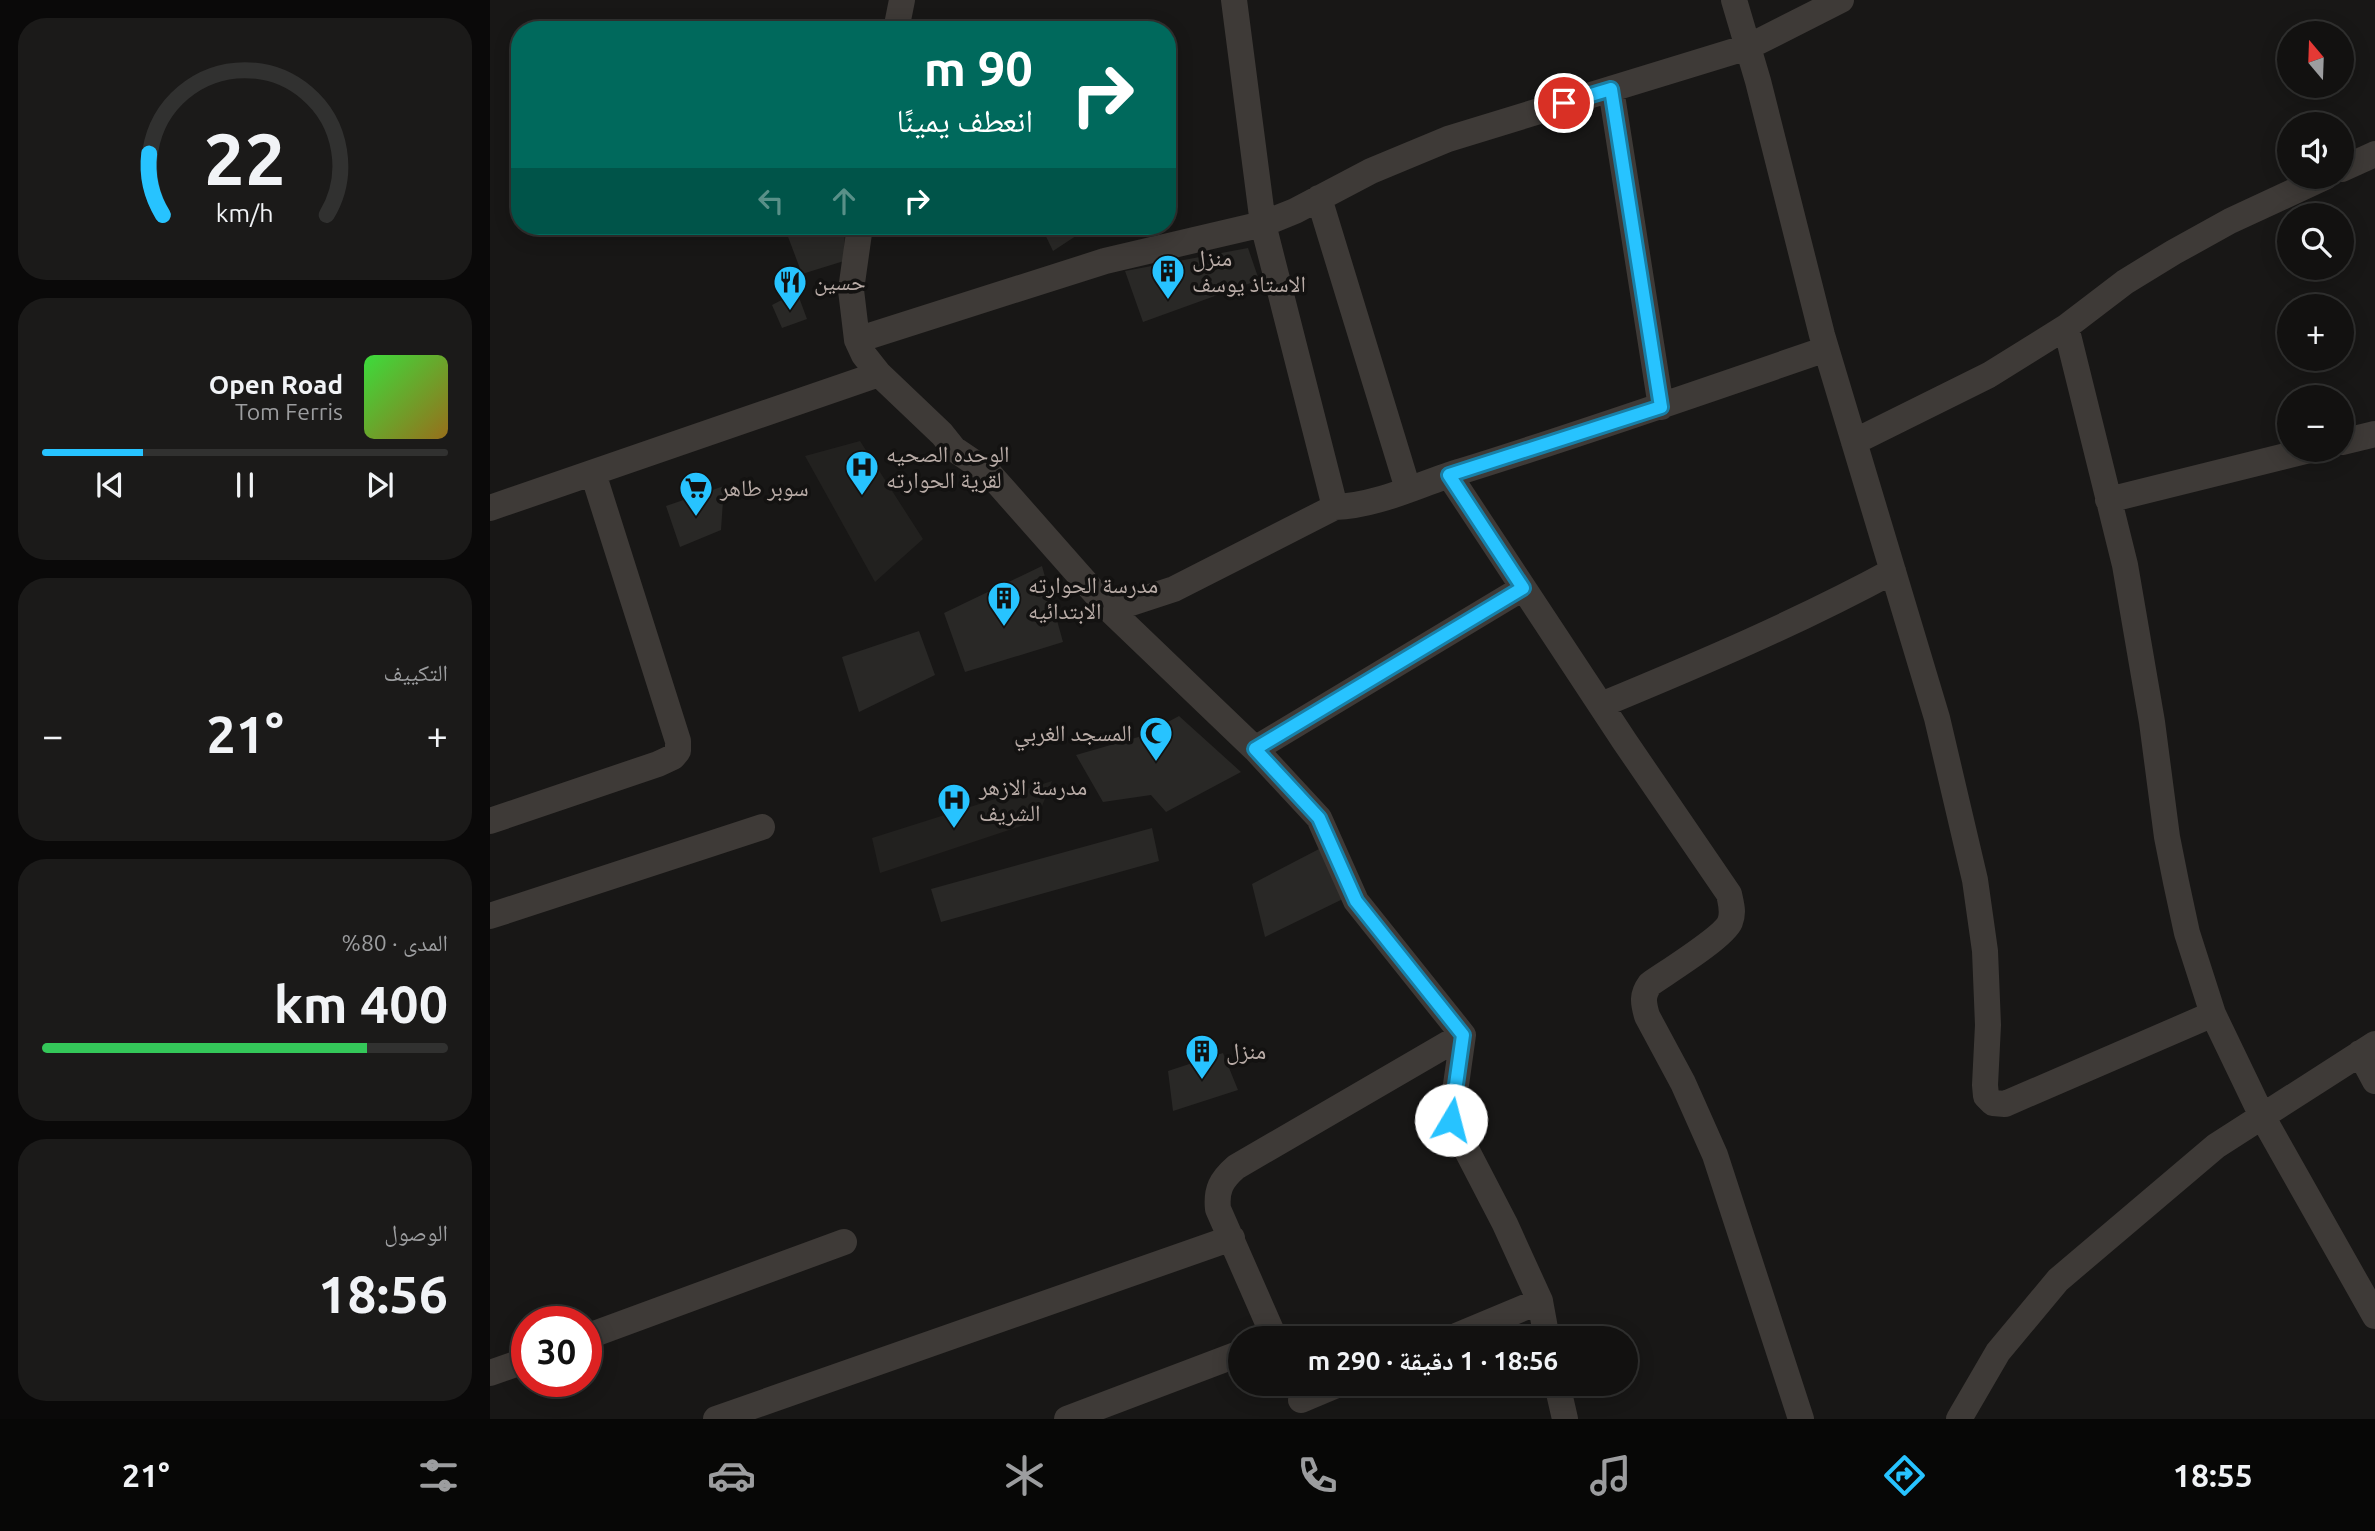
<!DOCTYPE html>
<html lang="ar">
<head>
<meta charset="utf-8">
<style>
  body { margin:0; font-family:Ubuntu,"Noto Naskh Arabic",sans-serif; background:#1b1a19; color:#f1f3f6; direction:rtl; height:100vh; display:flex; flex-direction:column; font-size:26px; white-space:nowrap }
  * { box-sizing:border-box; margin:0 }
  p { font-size:23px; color:#9c9d9f }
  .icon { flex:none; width:38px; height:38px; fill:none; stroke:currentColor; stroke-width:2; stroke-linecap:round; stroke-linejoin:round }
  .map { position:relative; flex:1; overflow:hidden; direction:ltr }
  .panel { display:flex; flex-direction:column; gap:18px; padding:18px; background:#0a0909; width:490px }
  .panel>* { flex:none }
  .guide { position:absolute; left:21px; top:21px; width:665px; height:214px; border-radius:28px; box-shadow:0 4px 18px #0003,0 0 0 2px #313130; direction:rtl; background:#00695c; color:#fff; overflow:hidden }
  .needle { width:46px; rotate:341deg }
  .tools { position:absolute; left:1787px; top:21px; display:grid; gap:14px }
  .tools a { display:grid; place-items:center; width:77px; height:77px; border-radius:50%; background:#121110; box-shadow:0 4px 18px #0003,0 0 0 2px #313130; font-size:35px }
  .speed { position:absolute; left:21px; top:1306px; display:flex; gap:14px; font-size:35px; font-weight:700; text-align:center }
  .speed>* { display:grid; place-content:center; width:91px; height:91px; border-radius:50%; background:#121110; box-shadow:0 4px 18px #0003,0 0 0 2px #313130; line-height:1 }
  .speed .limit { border:10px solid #d22; background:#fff; color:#111 }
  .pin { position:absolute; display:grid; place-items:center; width:60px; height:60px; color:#fff; margin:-30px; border:4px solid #fff; border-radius:50%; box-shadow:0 2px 7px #0007 }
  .me { position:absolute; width:77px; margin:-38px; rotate:8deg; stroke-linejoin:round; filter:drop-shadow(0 0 5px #0008) }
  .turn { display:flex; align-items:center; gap:24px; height:147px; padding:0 28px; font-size:32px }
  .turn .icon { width:91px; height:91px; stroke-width:2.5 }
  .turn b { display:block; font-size:49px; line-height:60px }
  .lanes { display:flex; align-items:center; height:66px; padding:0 28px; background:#0003; justify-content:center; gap:35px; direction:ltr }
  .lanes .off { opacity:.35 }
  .big { font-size:52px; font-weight:700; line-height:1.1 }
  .panel .card { flex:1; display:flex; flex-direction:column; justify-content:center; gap:10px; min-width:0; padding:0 24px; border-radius:28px; background:#1b1a19 }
  .panel .dial { align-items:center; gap:0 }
  .dial svg { height:182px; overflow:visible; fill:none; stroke:#313130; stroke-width:7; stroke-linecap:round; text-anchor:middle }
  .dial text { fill:#f1f3f6; stroke:none }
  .song { display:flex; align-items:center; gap:21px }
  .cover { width:84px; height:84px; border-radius:10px; background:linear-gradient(135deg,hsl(120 70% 55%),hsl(40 70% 35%)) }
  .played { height:7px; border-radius:4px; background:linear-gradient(90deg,#27c3ff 25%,#313130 25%) }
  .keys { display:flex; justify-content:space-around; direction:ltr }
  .heat { display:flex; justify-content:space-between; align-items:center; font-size:38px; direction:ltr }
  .charge { height:10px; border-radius:5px; background:linear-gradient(90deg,#34c759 80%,#313130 0) }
  .trip { position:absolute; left:738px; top:1326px; width:410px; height:70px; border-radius:35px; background:#121110; box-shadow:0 4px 18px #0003,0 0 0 2px #313130; font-weight:700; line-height:70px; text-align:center; direction:rtl }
  .tabs { display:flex; height:112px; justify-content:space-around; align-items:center; background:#070706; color:#9c9d9f }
  .tabs .icon { width:49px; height:49px }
  .tabs .on { color:#27c3ff }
  .tabs b { font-size:32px; color:#f1f3f6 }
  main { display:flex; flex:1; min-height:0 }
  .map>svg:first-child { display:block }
</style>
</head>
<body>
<main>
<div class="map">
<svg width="1885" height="1419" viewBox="0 0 1885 1419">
  <rect width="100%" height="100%" fill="#181716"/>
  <path fill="#22211f" d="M370 441 433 539 385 582 315 456Z
    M562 781 546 821 390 873 382 838Z"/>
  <path fill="#292826" d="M294 226H355L354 261 312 274Z
    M551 226H593L595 230 563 251Z
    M758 248 769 280 653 322 635 271Z
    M307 292 317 319 292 328 282 305Z
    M234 486 231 530 190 547 176 506Z
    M552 566 573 642 475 672 454 613Z
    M429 631 445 675 369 712 352 657Z
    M689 716 751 772 676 812 661 795 613 802 586 755 652 736Z
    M662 828 669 861 451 922 441 889Z
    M829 849 857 897 775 937 762 884Z
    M733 1053 748 1090 683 1111 678 1071Z"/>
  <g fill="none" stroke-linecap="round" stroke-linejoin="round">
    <path stroke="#3e3a37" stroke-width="26" d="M744 0 773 224 845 507
      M1244 0 1268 81 1332 335 1447 718 1485 880 1495 951 1498 1025 1495 1085 1496 1096 1503 1103 1515 1104 1723 1014
      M406 30 412 0
      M1121 89 1171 407
      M1852 169 1885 154
      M829 198 918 489
      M370 226 361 290 367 340 374 355 389 374 452 434 464 449 498 472 620 610 765 749 829 818 866 901 973 1035 961 1120 1015 1224 1050 1301 1057 1339
      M1576 327 1635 565 1662 722 1677 837 1686 882 1697 933 1723 1014 1772 1116 1885 1316
      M367 340 615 261 773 224 805 211 881 171 958 139 1258 47 1351 0
      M1364 442 1499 375 1576 327 1635 282 1684 252 1740 221 1835 177
      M1852 442 1885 434
      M959 475 1135 742 1239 894C1241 904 1244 912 1240 922 1234 937 1177 972 1160 984 1152 995 1153 1002 1157 1016L1193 1083 1225 1155 1311 1419
      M1618 500 1820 450
      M0 508 389 374
      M620 610 684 589 845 507C888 506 931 483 972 471 1094 433 1215 391 1336 349
      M1111 705C1210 664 1309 622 1403 571
      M765 749 1033 588
      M0 821 168 764 183 757 188 751V741L103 473
      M0 916 272 827
      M1870 1053 1885 1081
      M96 1337 354 1242
      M785 1339 728 1209C726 1190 731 1180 746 1167L973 1035
      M959 1339 1050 1301
      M0 1373 37 1360
      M1067 1384 1075 1419
      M811 1400 849 1384
      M226 1419 742 1238
      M577 1419 751 1353
      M1469 1419 1508 1352 1568 1280 1726 1146 1885 1044"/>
  </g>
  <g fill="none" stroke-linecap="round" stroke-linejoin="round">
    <defs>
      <path id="route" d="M961 1120 973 1035 866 901 829 818 765 749 1033 588 959 475 1171 407 1121 89 1074 103"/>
    </defs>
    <use href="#route" stroke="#197fa6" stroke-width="18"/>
    <use href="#route" stroke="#27c3ff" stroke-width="12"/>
  </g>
  <defs>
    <symbol id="building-pin" viewBox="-11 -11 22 30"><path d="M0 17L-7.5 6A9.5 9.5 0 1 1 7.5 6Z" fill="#27c3ff" stroke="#131211"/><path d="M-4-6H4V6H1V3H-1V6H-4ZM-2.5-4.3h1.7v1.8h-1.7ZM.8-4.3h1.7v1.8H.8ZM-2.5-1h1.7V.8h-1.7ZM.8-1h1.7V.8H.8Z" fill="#111"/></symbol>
    <symbol id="restaurant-pin" viewBox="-11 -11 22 30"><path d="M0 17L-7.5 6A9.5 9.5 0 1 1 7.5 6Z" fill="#27c3ff" stroke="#131211"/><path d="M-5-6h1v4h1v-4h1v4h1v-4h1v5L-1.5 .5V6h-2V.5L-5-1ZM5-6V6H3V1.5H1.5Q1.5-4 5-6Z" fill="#111"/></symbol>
    <symbol id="hospital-pin" viewBox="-11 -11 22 30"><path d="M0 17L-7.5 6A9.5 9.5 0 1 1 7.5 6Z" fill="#27c3ff" stroke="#131211"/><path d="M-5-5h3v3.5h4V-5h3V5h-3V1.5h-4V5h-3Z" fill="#111"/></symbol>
    <symbol id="supermarket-pin" viewBox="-11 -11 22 30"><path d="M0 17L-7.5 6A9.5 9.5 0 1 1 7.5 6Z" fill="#27c3ff" stroke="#131211"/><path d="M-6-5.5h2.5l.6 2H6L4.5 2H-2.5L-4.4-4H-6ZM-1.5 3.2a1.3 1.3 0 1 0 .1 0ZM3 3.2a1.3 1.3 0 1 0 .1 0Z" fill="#111"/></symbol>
    <symbol id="mosque-pin" viewBox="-11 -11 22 30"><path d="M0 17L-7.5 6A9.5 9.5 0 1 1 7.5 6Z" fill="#27c3ff" stroke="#131211"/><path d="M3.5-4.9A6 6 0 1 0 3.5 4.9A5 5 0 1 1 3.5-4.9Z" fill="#111"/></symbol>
  </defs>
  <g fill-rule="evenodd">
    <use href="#building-pin" x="659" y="252" width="38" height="52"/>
    <use href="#restaurant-pin" x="281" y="263" width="38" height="52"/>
    <use href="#hospital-pin" x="353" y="448" width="38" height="52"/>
    <use href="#supermarket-pin" x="187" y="469" width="38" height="52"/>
    <use href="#building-pin" x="495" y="579" width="38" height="52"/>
    <use href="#mosque-pin" x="647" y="714" width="38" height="52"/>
    <use href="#hospital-pin" x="445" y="781" width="38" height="52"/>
    <use href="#building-pin" x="693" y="1032" width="38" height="52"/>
  </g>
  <g text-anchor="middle" stroke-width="7" stroke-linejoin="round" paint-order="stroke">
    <g font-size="23" fill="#b9aca7" stroke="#131211" text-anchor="start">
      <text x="702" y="266">منزل<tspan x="702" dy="26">الاستاذ يوسف</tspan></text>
      <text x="324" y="290">حسين</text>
      <text x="396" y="462">الوحده الصحيه<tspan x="396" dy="26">لقرية الحوارته</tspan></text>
      <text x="230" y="496">سوبر طاهر</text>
      <text x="538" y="593">مدرسة الحوارته<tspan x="538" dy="26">الابتدائيه</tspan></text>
      <text x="642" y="741" text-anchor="end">المسجد الغربي</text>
      <text x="489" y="795">مدرسة الازهر<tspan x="489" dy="26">الشريف</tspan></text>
      <text x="736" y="1059">منزل</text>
    </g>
  </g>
</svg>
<div class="tools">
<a><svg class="needle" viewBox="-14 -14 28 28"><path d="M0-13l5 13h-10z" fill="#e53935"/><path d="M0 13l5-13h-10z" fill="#9c9d9f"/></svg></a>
<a><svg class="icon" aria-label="sound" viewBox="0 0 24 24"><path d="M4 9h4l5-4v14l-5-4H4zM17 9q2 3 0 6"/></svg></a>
<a><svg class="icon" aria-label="search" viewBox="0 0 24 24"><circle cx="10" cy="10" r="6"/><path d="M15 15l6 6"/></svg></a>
<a>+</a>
<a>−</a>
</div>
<div class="speed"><div class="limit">30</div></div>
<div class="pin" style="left:1074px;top:103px;background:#d93025"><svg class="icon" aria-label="arrive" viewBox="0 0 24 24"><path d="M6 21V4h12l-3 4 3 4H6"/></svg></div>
<svg class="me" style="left:961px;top:1120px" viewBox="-20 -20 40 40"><circle r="19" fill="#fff"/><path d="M0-13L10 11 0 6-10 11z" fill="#27c3ff"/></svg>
<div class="trip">18:56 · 1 دقيقة · 290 m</div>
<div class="guide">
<div class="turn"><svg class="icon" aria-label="right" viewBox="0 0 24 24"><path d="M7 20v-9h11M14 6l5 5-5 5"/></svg><div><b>90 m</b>انعطف يمينًا</div></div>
<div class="lanes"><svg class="icon off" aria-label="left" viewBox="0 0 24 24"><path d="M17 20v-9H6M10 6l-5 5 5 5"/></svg><svg class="icon off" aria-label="ahead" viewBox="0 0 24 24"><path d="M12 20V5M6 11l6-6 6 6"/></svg><svg class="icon" aria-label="right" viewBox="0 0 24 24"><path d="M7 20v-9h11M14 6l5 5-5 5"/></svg></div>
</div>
</div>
<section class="panel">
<div class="card dial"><svg viewBox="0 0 100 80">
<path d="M14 69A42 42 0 1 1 86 69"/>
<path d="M14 69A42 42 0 0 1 8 42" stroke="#27c3ff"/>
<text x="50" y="56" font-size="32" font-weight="700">22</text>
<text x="50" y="72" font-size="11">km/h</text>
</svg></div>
<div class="card">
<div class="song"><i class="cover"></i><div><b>Open Road</b><p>Tom Ferris</p></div></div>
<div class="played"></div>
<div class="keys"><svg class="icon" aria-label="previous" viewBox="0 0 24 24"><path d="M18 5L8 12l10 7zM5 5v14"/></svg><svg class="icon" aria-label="pause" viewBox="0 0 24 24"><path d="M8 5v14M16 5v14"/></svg><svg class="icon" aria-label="next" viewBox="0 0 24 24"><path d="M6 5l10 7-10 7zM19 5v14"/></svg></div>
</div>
<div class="card"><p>التكييف</p>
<div class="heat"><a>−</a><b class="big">21°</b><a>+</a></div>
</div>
<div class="card"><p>المدى · 80%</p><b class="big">400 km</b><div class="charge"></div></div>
<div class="card"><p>الوصول</p><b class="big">18:56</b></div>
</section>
</main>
<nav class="tabs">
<b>18:55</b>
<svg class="icon on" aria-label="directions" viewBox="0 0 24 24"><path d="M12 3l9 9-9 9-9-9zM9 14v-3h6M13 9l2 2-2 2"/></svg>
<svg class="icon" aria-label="music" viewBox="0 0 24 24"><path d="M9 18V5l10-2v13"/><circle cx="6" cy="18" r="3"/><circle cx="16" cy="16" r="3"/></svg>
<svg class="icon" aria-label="phone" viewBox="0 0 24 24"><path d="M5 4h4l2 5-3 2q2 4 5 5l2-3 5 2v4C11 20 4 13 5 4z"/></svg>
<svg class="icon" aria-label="climate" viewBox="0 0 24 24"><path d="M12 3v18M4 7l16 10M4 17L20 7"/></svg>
<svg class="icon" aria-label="car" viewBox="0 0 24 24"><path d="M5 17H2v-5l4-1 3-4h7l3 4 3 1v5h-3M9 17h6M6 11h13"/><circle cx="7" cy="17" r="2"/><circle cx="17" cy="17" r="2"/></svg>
<svg class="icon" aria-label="filters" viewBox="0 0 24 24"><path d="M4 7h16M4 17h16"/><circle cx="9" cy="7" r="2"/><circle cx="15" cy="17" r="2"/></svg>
<b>21°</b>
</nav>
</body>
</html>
